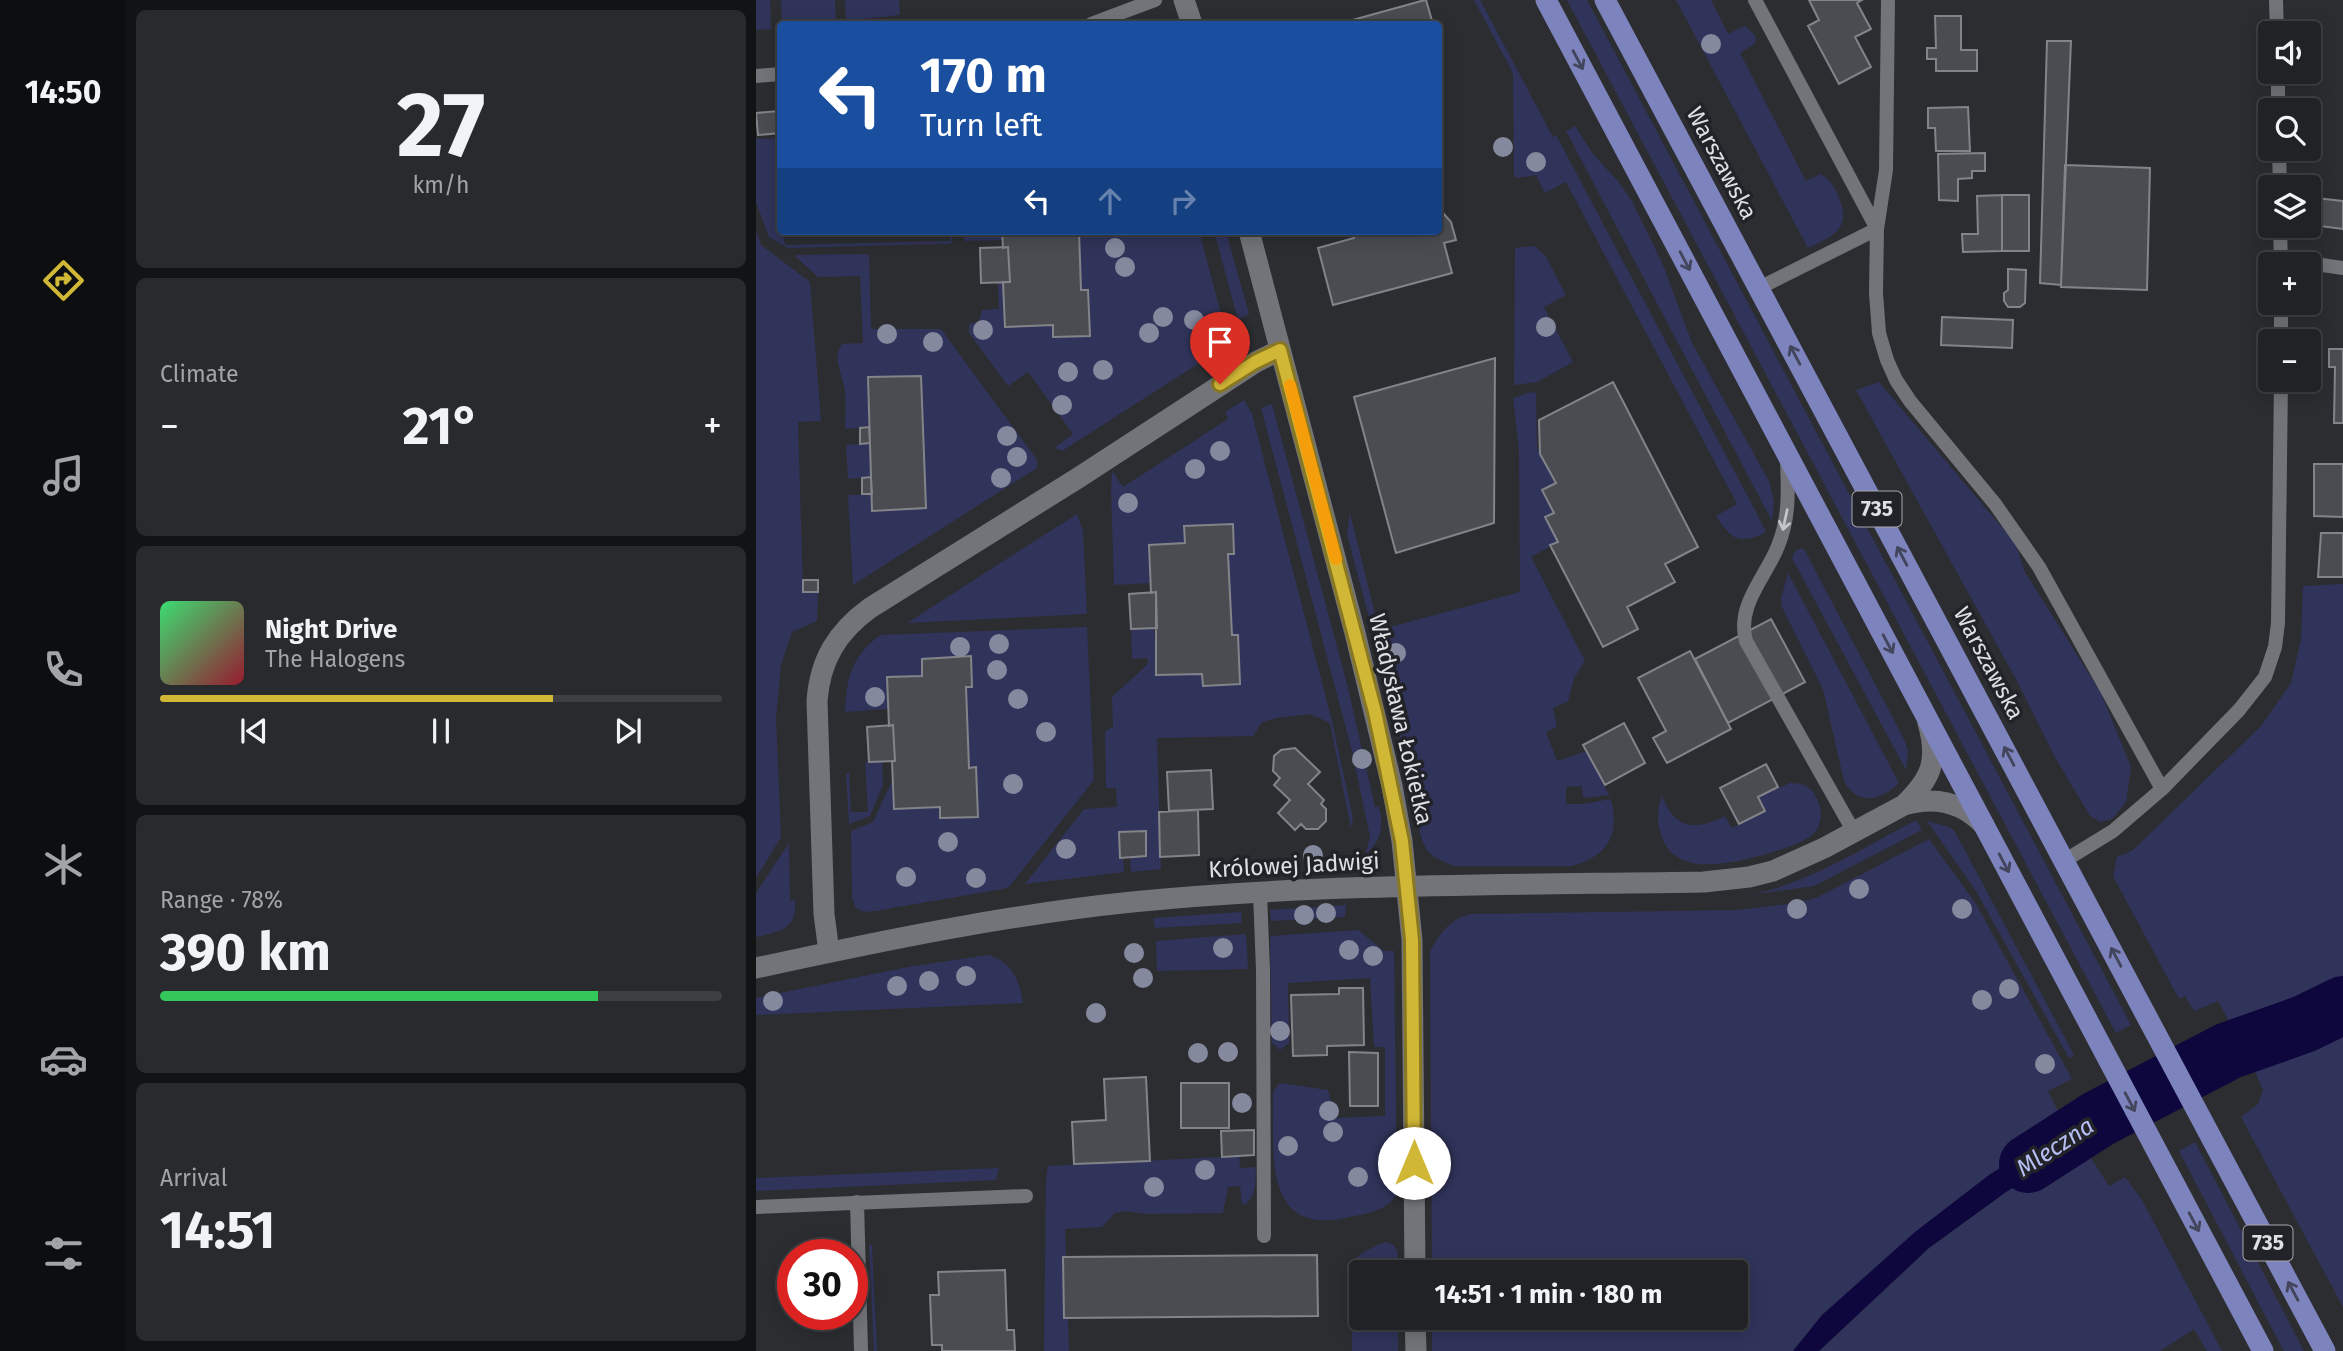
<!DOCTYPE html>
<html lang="en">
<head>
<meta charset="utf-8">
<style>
  body { margin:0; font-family:"Fira Sans",sans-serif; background:#292a2d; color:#f1f3f6; height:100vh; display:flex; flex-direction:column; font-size:26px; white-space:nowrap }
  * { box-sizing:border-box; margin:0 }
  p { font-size:23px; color:#a2a4a7 }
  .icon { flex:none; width:38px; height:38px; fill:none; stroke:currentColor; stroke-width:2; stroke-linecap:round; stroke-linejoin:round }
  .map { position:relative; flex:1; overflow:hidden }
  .sheet { display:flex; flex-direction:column; gap:10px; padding:10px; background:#121314; width:630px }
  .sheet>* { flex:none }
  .top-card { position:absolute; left:21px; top:21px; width:665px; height:214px; border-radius:7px; box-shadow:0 4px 18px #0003,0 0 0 2px #3e3f42; background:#1a4fa0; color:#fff; overflow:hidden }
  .tools { position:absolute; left:1502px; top:21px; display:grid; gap:14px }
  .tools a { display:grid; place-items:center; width:63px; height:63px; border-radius:7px; background:#212225; box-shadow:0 4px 18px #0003,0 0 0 2px #3e3f42; font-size:35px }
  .speed { position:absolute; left:21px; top:1239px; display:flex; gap:14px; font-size:35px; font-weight:700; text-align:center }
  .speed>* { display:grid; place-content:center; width:91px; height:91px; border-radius:50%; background:#212225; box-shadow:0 4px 18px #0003,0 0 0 2px #3e3f42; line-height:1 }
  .speed .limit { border:10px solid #d22; background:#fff; color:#111 }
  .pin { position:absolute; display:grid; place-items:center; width:60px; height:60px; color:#fff; margin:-72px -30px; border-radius:50% 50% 50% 0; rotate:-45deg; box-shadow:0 0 7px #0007 }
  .pin .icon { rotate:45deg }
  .me { position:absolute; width:77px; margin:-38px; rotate:0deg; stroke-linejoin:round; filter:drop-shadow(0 0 5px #0008) }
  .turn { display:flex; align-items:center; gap:24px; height:147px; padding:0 28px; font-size:32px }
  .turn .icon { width:91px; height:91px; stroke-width:2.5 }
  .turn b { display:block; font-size:49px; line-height:60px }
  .lanes { display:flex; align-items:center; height:66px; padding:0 28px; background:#0003; justify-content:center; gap:35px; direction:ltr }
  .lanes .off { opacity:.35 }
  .big { font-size:52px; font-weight:700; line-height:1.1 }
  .sheet .widget { flex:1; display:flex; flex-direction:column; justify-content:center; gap:10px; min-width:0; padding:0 24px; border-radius:10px; background:#292a2d }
  .sheet .dial { align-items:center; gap:0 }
  .dial b { font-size:91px; line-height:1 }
  .song { display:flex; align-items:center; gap:21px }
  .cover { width:84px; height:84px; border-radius:10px; background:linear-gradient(135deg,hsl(140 70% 55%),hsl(350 70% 35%)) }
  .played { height:7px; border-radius:4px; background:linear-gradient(90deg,#d1b736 70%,#3e3f42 70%) }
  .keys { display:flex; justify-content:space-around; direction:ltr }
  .heat { display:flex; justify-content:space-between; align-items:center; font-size:38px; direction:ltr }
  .charge { height:10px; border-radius:5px; background:linear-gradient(90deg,#34c759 78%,#3e3f42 0) }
  .trip { position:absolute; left:593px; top:1260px; width:399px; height:70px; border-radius:7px; background:#212225; box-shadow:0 4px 18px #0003,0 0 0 2px #3e3f42; font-weight:700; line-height:70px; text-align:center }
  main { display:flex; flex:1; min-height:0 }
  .menu { display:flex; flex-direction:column; width:126px; justify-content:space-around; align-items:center; background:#0d0e0f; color:#a2a4a7 }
  .menu .icon { width:49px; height:49px }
  .menu .on { color:#d1b736 }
  .menu b { font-size:32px; color:#f1f3f6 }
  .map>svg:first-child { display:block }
</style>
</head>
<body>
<main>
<nav class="menu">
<b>14:50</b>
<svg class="icon on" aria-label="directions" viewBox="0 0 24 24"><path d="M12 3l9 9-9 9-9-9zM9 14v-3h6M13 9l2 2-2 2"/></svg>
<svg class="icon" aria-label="music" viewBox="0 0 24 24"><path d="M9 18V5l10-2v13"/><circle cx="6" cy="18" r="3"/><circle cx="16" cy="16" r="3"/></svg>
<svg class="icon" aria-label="phone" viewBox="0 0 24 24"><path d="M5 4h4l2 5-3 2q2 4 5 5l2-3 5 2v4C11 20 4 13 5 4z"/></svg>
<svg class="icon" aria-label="climate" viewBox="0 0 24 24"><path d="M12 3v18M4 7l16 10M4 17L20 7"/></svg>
<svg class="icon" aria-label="car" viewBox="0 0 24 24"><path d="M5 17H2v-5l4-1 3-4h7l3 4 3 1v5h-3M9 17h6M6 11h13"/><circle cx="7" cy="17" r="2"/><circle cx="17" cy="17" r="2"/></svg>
<svg class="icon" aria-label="filters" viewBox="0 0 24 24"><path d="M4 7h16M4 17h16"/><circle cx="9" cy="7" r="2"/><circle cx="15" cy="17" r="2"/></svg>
</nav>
<section class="sheet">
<div class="widget dial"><b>27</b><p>km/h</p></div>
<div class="widget"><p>Climate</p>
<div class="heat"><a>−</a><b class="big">21°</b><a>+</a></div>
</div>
<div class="widget">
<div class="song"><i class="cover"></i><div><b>Night Drive</b><p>The Halogens</p></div></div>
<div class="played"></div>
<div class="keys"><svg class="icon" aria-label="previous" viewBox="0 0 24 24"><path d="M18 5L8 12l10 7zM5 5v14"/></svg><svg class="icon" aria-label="pause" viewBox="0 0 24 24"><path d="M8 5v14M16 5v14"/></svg><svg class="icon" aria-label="next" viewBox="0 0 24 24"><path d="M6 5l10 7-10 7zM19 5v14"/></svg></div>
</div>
<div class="widget"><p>Range · 78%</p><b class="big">390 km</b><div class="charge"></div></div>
<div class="widget"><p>Arrival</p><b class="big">14:51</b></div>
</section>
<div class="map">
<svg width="1587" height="1351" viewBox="0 0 1587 1351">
  <rect width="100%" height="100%" fill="#2c2d31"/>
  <path fill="#30345a" d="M0 0H14L15 29 0 30Z
    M25 0H79L80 22 26 24Z
    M89 0H143L144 15 90 21Z
    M718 0H724L797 137 800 135 1000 512 1010 532C983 546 975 539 960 516L981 504 810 182 789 193 780 175 761 178 758 176 757 73Z
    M811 0H831L1375 1025 1360 1033Z
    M920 0H955L972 34 989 26 999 35 1000 40 997 45 984 53 1050 181 1065 174C1073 179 1078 186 1082 195 1096 228 1080 235 1052 248Z
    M819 126 837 154 862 181 876 201 907 265 936 343 1013 481 1018 502 1016 521 810 131Z
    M24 138V231H26L29 245 194 241V231H197L195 244H180L32 248 13 237 0 202V139Z
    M0 231 5 245 54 282 65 421 42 422 47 592H62L61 621 36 632 25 665 20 718 25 837 0 878Z
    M208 231H246V240L208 241Z
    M323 231H443L473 344 306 451 298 448 317 434 272 372 252 386 213 333V324L223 322 226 310 243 309 242 283 247 282 250 327 297 325V337L333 336 332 290H325Z
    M458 231H470L493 314 482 320Z
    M778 246 789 255 810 295 788 307 817 362 781 382 758 385 759 248Z
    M113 254 115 329H185L281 460V468L97 585 92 495 116 494 117 511 170 508 165 376 112 378 113 427 89 429C89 416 91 393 87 382 84 371 77 354 86 344L107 343 104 276 62 277 38 255Z
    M1123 382 1259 543 1269 572 1345 693 1375 767 1370 802 1356 819 1344 822 1334 816 1300 759 1261 681 1100 390Z
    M775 392 780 393 781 448 800 483 798 513 789 517 802 542 775 557 829 661 818 678 812 701 797 708 801 727 790 732 801 761 831 751 853 795 827 798 826 786 810 787V804H827L855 799C864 835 852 856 816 866H697L678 857 670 849 665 837 643 732 591 534 594 513 623 630 764 592 763 449 757 398Z
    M488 400 496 414 576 721 597 818 595 828 574 723 554 714 521 718 506 722 497 736 401 738 405 869 375 872 374 857 390 856V831L363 832 364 857H367L368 872 269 884 328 809 361 807 360 788H350L349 731 357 727 356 697 392 664 391 658 376 659 375 629 398 628 401 675 446 674 447 686 482 635H476L472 554H478L477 524 428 526 429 543 395 583 358 585 355 488 356 471 367 487 472 419 469 412Z
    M516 404 592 688 619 807H623C628 828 625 840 609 855L614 837 596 751 505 408Z
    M114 443 115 477 92 479 90 445Z
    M321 514 327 531 331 614 151 623Z
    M1045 548 1048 549 1149 741 1152 751 1150 770 1036 558 1039 551Z
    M1032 573 1143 783C1126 800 1102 807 1088 781L1067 689 1026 607 1025 599Z
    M1587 584V984C1558 1010 1517 1021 1480 1034L1462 1001 1438 1011 1429 996 1423 999 1357 876 1361 857 1376 851 1505 726 1535 683 1545 639 1547 586Z
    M331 627 338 780 252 888 119 911 108 912 100 908 96 898 95 831 117 822 136 781 138 809 184 807 185 818 222 817 213 768 210 687 216 686 215 657 166 659V676L131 678 132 709 89 712C91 676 95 658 124 635Z
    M126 761 127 785 114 816 93 824 90 774 93 773 95 812H112L109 762Z
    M1034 783C1046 783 1055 786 1060 797 1066 808 1067 822 1059 832 1048 844 1025 849 1011 854 979 862 920 879 906 837 900 823 901 810 906 795 918 830 940 831 969 816L976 828 1009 811 1002 797Z
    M1160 820 1166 830 1058 886 987 896C1049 886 1105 849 1160 820Z
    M1171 821 1190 826 1198 830 1318 1055 1313 1058 1220 891Z
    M1173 839 1220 904 1316 1079 1292 1091 1309 1125 1233 1175 1066 1315 1037 1351H676V1318H980V1272H676L674 951C684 933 695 918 715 914L981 910 1040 903 1060 898Z
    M33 843 34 902 39 899C41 930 25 931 0 937V893Z
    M590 905 589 917 515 921 514 910Z
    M485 912 486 923 399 928 397 918Z
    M602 930 628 951H638L641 1189H639V1194H641C630 1212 608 1214 589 1218 503 1236 519 1144 517 1091L524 1083 572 1090 579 1118 629 1116V1047H618L614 978 532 983 533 1043 524 1050 516 1043 514 940 515 936Z
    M490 934 492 969 401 971 400 941Z
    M232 955C257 962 263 980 267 1003L0 1015V998L152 967Z
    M1587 1024V1307L1485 1117 1502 1104 1507 1090 1494 1059 1507 1052 1527 1053Z
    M1439 1142 1548 1351H1528L1522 1340 1423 1151Z
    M1326 1144 1353 1186 1369 1177 1386 1200 1466 1351H1451L1438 1329 1404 1351H1063L1173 1248 1250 1192Z
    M483 1156 484 1168 500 1167C499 1182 501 1195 489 1205L486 1203 484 1186 472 1187 467 1213 389 1214 370 1211 359 1213 346 1227 309 1229 310 1257 307 1258 308 1317 312 1318 313 1351H288L290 1179 292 1166Z
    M243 1168 240 1180 0 1191V1178Z
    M629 1242C645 1243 642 1260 642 1272H606V1318H642V1351H596L595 1263 607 1252Z
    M113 1245H116L121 1351H118Z"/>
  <path fill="#0e073d" d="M1587 984V1024L1527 1053 1507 1052 1494 1059 1490 1055 1468 1067 1457 1047C1499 1024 1551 1016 1587 984Z
    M1334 1112 1345 1133 1250 1192 1173 1248 1063 1351H1037L1066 1315 1159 1232 1233 1175Z"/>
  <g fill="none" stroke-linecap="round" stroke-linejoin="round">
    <path stroke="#0e073d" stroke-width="58" d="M1272 1164 1342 1119 1472 1051 1548 1024 1587 1005"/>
  </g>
  <path fill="#4b4c51" stroke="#83848a" stroke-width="2" d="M670 0 677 24H582L669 0Z
    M1053 0H1106L1101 3 1115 29 1099 37 1115 67 1083 84 1052 26 1063 20Z
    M1179 16H1205V50H1221V71H1180V59H1171V48H1180Z
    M1291 41H1315L1305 285 1284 283Z
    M1212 107 1214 151H1180L1179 128H1172V108Z
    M23 111 24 133 2 135 0 113Z
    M1229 153V171H1216V178L1202 179V201L1183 200 1182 154Z
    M1309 165 1394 168 1391 290 1305 287Z
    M1246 195H1273V251H1246Z
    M1246 195V251L1207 252 1206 234H1222L1221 196Z
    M1560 198 1587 201V229L1556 225Z
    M687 213 695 222 700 240 688 243 696 273 577 305 562 248 598 238 596 231H682V214Z
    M246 231H323L325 290H332L334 336 297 337V325L249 327 247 282H254L252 247 247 248Z
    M252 247 254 282 225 283 224 248Z
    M1252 269 1270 270 1269 303 1264 307H1252L1248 301V293L1252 290Z
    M1186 317 1257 320 1256 348 1185 345Z
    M1573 349H1587V423H1578L1579 367H1573Z
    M739 358 738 523 640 553 598 397Z
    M165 376 170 508 116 511 112 377Z
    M857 382 942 547 909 564 919 582 871 607 882 629 847 647 794 545 802 542 789 517 798 513 786 490 800 483 784 454 783 420Z
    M113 427 114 443 104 444V428Z
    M1558 464H1587V517L1558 516Z
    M115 477 116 494H106V478Z
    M477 524 478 554H472L476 635H482L484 684 447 686 446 674 400 675V592L395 593 393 545 429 543 428 526Z
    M1565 533H1587V577H1562Z
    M47 580H62V592H47Z
    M400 592 401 628 375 629 373 594Z
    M1015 619 1049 682 972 723 939 659Z
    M934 651 975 729 911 763 897 738 910 731 882 678Z
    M215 656 216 687H210L213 768 220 767 222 817 184 818V807L138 809 136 761H139L137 725 133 726 131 677 166 676V659Z
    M868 723 889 763 849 785 827 745Z
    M137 725 139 761 113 762 111 727Z
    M539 748 564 772 552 784 568 800 565 804 570 809V821L562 829H550L545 824 539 830 522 813 534 800 518 785 524 778 517 771 518 756 525 750Z
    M1010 764 1022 787 1002 797 1009 811 983 824 964 788Z
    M455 770 457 809 413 811 411 772Z
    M442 810 443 855 404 857 403 812Z
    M390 831V856L364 858 363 832Z
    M583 988H607L608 1045 571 1046V1055L537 1056 535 995 583 994Z
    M593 1052 622 1053V1106H594Z
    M390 1077 394 1161 318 1164 316 1122 350 1120 348 1079Z
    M425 1083H473V1128H425Z
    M498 1130V1155L466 1157 465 1131Z
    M561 1255 562 1316 308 1318 307 1257Z
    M249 1270 251 1330H258L259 1351H186V1345H176L174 1295H183L182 1272Z"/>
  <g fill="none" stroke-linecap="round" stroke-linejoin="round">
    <path stroke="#737479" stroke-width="14" d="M999 0 1121 229 1120 293 1123 333 1131 360 1140 380 1154 401 1239 504 1283 567 1406 789
      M1520 0 1521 33
      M335 24 399 0
      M1522 72V110
      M0 76 24 74
      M1523 149 1524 187
      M1524 226 1525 264
      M1525 259 1587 268
      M1003 288 1121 229 1130 170 1132 0
      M1525 303V341
      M1031 459C1032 489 1034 517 1022 546 1010 577 980 605 990 641L1098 832
      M1308 861 1357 831 1406 789 1483 710 1509 677 1519 647 1522 623 1525 380
      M504 893 507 970 508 1236
      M101 1202 105 1351
      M0 1207 270 1196"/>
    <path stroke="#737479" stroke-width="21" d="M428 0 436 24
      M493 231 599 633 636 786 646 841 656 940 659 1272
      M1148 805C1175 779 1183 761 1172 723
      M73 952 68 914 61 701C64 660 81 632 114 608L322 478 500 362 524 350
      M0 968C125 941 249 915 376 902 566 883 757 885 948 882L993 877 1017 871 1068 848 1148 805C1178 796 1206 802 1228 825
      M659 1318 660 1351"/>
    <path stroke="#7d83bd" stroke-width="21" d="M790 0 1507 1351
      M849 0 1569 1351"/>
  </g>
  <g fill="#85899e">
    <circle cx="955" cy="44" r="10"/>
    <circle cx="747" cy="147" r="10"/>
    <circle cx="780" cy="162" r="10"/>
    <circle cx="359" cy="248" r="10"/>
    <circle cx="369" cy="267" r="10"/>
    <circle cx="407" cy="317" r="10"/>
    <circle cx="438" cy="320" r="10"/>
    <circle cx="790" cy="327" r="10"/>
    <circle cx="227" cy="330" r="10"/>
    <circle cx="393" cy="333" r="10"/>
    <circle cx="131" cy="334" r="10"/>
    <circle cx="177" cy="342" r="10"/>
    <circle cx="453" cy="346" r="10"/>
    <circle cx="347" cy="370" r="10"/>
    <circle cx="312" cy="372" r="10"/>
    <circle cx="306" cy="405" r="10"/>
    <circle cx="251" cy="436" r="10"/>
    <circle cx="464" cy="451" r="10"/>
    <circle cx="261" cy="457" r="10"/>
    <circle cx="439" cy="469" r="10"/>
    <circle cx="245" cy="478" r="10"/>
    <circle cx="372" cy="503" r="10"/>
    <circle cx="243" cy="644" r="10"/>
    <circle cx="204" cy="647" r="10"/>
    <circle cx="640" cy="653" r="10"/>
    <circle cx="241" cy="670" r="10"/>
    <circle cx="119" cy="697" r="10"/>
    <circle cx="262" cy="699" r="10"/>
    <circle cx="290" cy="732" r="10"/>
    <circle cx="606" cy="759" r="10"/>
    <circle cx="257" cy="784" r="10"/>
    <circle cx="192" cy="842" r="10"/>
    <circle cx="310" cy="849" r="10"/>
    <circle cx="557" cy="855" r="10"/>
    <circle cx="150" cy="877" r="10"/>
    <circle cx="220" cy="878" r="10"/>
    <circle cx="1103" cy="889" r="10"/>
    <circle cx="1041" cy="909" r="10"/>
    <circle cx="1206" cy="909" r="10"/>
    <circle cx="570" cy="913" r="10"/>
    <circle cx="548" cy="915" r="10"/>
    <circle cx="467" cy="948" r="10"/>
    <circle cx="593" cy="950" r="10"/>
    <circle cx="378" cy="953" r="10"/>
    <circle cx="617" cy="956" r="10"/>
    <circle cx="210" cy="976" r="10"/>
    <circle cx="387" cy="978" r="10"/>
    <circle cx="173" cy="981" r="10"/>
    <circle cx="141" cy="986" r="10"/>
    <circle cx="1253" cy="989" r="10"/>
    <circle cx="1226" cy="1000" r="10"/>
    <circle cx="17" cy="1001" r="10"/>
    <circle cx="340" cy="1013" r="10"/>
    <circle cx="524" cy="1031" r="10"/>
    <circle cx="472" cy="1052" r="10"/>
    <circle cx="442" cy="1053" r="10"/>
    <circle cx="1289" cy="1064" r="10"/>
    <circle cx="486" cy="1103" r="10"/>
    <circle cx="573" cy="1111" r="10"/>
    <circle cx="577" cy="1132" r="10"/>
    <circle cx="532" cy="1146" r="10"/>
    <circle cx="449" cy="1170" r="10"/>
    <circle cx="602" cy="1177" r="10"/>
    <circle cx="398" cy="1187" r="10"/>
  </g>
  <defs><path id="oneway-shaft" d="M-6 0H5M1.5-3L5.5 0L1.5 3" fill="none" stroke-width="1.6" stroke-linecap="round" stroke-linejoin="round" transform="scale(1.75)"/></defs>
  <g stroke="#42455c">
    <use href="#oneway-shaft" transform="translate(822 60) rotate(62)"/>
    <use href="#oneway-shaft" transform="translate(929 261) rotate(62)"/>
    <use href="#oneway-shaft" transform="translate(1039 355) rotate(-118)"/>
    <use href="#oneway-shaft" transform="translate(1146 556) rotate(-118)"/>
    <use href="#oneway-shaft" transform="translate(1132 644) rotate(62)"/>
    <use href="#oneway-shaft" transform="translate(1253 756) rotate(-118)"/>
    <use href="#oneway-shaft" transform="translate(1248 863) rotate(62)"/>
    <use href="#oneway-shaft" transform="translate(1360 957) rotate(-118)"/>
    <use href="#oneway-shaft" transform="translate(1374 1102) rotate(62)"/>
    <use href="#oneway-shaft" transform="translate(1438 1222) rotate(62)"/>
    <use href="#oneway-shaft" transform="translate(1537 1291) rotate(-118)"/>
  </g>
  <use stroke="#c4c5c8" href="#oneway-shaft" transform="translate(1029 520) rotate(102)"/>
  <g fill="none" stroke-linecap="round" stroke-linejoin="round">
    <defs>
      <path id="route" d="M464 384 499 362 524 350 619 712 646 841 656 940 658 1163"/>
    </defs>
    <use href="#route" stroke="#887723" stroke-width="18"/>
    <use href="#route" stroke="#d1b736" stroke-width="12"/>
    <path stroke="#f59e0b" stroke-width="12" d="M534 385 580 559"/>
  </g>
  <g text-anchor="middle" stroke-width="7" stroke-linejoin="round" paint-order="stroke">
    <g fill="#222328" stroke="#a6a7ab" stroke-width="2">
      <rect x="1096.5" y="491.5" width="49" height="35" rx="5"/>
      <rect x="1487.5" y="1225.5" width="49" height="35" rx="5"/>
    </g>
    <g font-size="21" font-weight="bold" fill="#dfe0e3">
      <text x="1121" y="516">735</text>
      <text x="1512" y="1250">735</text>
    </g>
    <g font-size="23" fill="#dfe0e3" stroke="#222328">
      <text transform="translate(966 163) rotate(62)" y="8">Warszawska</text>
      <text transform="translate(1233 663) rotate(62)" y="8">Warszawska</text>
      <text transform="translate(645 719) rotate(77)" y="8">Władysława Łokietka</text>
      <text transform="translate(538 865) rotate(-3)" y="8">Królowej Jadwigi</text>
    </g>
    <g font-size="24" font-style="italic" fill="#b6bef4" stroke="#222328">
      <text transform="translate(1299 1147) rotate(-33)" y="8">Mleczna</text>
    </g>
  </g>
</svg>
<div class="tools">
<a><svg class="icon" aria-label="sound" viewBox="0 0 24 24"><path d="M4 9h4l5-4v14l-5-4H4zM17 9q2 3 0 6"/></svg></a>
<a><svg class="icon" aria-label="search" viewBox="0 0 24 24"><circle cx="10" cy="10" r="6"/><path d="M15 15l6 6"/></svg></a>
<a><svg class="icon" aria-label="layers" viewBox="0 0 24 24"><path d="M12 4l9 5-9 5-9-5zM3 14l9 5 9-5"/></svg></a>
<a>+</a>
<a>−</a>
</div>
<div class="speed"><div class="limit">30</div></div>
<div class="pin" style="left:464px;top:384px;background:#d93025"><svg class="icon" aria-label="arrive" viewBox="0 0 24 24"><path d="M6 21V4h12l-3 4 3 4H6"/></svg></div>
<svg class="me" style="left:658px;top:1163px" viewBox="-20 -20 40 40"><circle r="19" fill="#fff"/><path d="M0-13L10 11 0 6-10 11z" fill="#d1b736"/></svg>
<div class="trip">14:51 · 1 min · 180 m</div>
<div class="top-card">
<div class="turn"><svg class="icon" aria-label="left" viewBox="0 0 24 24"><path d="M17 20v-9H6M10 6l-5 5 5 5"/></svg><div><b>170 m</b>Turn left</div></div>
<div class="lanes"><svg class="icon" aria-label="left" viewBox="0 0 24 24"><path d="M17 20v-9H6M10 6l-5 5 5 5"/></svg><svg class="icon off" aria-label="ahead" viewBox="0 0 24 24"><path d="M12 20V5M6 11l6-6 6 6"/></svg><svg class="icon off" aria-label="right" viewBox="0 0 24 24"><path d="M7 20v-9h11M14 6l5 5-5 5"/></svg></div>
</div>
</div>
</main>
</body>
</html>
